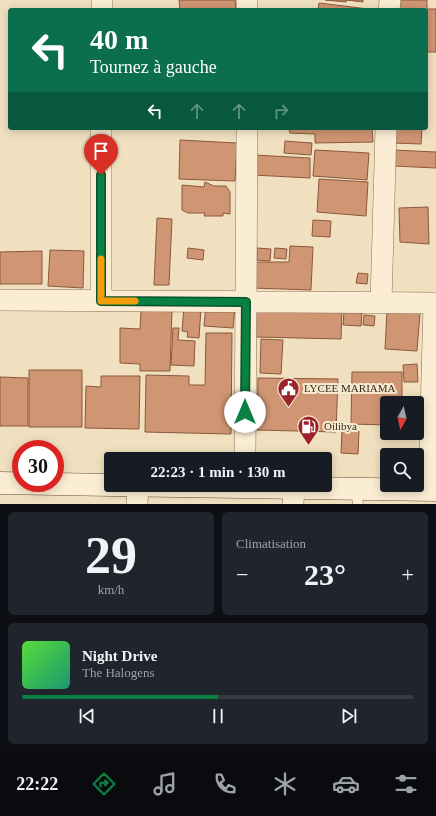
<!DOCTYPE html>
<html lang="fr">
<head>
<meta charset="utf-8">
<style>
  body { margin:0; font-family:Georgia,serif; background:#20242c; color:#f1f3f6; height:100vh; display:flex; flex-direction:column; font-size:15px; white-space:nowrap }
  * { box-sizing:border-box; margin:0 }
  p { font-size:13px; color:#9ea1a6 }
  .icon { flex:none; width:22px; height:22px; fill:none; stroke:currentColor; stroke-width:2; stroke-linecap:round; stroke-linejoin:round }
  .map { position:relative; height:504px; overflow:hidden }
  .side { display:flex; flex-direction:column; gap:8px; padding:8px; background:#0d0f14; flex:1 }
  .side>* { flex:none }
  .guide { position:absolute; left:8px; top:8px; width:420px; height:122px; border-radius:4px; box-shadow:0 2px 10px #0003; background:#0b6e4f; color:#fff; overflow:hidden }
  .needle { width:26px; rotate:188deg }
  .tools { position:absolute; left:380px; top:396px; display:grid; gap:8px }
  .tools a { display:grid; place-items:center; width:44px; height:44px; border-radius:4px; background:#171b24; box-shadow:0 2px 10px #0003; font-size:20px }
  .speed { position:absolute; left:12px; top:440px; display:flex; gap:8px; font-size:20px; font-weight:700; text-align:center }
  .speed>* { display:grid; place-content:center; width:52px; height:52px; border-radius:50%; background:#171b24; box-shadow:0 2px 10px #0003; line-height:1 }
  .speed .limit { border:6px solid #d22; background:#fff; color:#111 }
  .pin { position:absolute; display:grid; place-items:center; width:34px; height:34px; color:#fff; margin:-41px -17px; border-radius:50% 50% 50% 0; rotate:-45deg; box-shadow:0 0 4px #0007 }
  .pin .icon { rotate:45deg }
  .me { position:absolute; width:44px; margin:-22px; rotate:0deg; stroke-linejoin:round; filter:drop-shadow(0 0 3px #0008) }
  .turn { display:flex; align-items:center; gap:14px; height:84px; padding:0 16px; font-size:18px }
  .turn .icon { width:52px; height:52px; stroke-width:2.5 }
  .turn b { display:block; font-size:28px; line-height:34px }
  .lanes { display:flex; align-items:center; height:38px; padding:0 16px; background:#0003; justify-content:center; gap:20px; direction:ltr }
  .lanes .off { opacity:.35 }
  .big { font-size:30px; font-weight:800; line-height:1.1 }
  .side .card { flex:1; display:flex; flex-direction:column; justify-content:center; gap:6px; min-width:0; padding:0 14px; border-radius:6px; background:#20242c }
  .side .dial { align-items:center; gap:0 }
  .dial b { font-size:52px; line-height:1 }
  .song { display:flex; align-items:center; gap:12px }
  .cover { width:48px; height:48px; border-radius:6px; background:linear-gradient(135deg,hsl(110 70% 55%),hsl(160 70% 35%)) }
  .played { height:4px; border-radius:2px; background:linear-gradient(90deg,#0b8043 50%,#363941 50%) }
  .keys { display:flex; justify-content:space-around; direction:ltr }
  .heat { display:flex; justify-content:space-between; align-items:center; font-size:22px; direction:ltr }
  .side .tiles { flex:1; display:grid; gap:8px; grid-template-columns:1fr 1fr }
  .card:last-child { grid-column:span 2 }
  .trip { position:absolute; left:104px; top:452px; width:228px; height:40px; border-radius:4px; background:#171b24; box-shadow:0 2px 10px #0003; font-weight:800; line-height:40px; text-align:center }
  .tabs { display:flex; height:64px; justify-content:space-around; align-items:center; background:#090b0e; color:#9ea1a6 }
  .tabs .icon { width:28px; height:28px }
  .tabs .on { color:#0b8043 }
  .tabs b { font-size:18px; color:#f1f3f6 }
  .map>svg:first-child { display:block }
</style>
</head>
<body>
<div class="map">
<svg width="436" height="504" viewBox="0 0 436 504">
  <rect width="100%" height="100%" fill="#f0e0bf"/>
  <path fill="#d09673" stroke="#8a583b" d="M179 0H235L236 9 180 10Z
    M325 0H363V2L347 0 346 2Z
    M393 0H427V9H436V52H426V10H393Z
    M319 3 368 9V10H318Z
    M289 128H372L373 142 315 143V134L290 133Z
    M394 128H422L421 144 393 143Z
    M180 140 237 143 235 181 179 179Z
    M285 141 312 143 311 155 284 153Z
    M315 150 369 153 367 180 313 176Z
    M393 150 436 152V168L393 166Z
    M254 155 310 158V178L253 175Z
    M319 179 368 182 366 216 317 212Z
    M205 182 214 186H226L230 192V214L223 213V216H204L205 213H188L182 210V185L204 187Z
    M428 207 429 244 400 242 399 208Z
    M157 218 172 219 169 285H154Z
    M313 220 331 221 330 237 312 236Z
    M290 246 313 247 311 290 251 288 252 262H289Z
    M188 248 204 250 203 260 187 258Z
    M257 248 271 249 270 261 257 260Z
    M275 248 287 249 286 259 274 258Z
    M50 250 84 251 83 288 48 286Z
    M42 251V284H0V252Z
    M358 273 368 274 367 284 356 283Z
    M206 305 235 307 233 328 204 326Z
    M184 307 201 308 199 338 187 337 188 332 182 331Z
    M256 307 342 309 341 339 256 337Z
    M141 310 172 311 170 371H140V364L120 363V328L140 329Z
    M387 311 420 313 417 351 385 349Z
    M344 312 362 313 361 326 343 325Z
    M364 315 375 316 374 326 363 325Z
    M173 328H179L178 340 195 341 194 366 171 365Z
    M206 333H232L231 434 145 432 146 375 189 376V385H205Z
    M261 339 283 340 281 374 260 373Z
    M417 364 418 382H404L403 365Z
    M29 370H82V427H29Z
    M352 372H402V403H387V425L351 424Z
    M101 376H140L139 429 85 428 86 386 101 387Z
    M0 377 28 378V426H0Z
    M258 378 338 379 336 432 257 430Z
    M342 430 359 431 358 454 341 453Z"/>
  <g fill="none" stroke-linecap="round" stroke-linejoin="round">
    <defs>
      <path id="service" d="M356 490 358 504"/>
      <path id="minor" d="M102 10V0
        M247 10V0
        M389 10 390 0
        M0 300 436 303
        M101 301V128
        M381 303 386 128
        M245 459 247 128
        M429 490 434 303
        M137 504 138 485
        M293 504 294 488"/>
      <path id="secondary" d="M0 483 111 485
        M112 485 436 490"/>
    </defs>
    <use href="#service" stroke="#8a7056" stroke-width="11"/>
    <use href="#minor" stroke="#8a7056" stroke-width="22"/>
    <use href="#secondary" stroke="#6b513a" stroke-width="23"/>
    <use href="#service" stroke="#fbedd3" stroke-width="10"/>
    <use href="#minor" stroke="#fbedd3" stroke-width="21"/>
    <use href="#secondary" stroke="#fbedd3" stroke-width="22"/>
  </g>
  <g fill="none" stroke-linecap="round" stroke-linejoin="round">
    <defs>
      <path id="route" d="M101 175V301L246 302 245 412"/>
    </defs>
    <use href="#route" stroke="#07532c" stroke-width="10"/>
    <use href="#route" stroke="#0b8043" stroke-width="7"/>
    <path stroke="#f59e0b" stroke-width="7" d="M101 259V301H135"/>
  </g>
  <defs>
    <symbol id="civic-pin" viewBox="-11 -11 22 30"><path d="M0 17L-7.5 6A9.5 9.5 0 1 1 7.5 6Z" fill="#9c2329" stroke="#f7eacf"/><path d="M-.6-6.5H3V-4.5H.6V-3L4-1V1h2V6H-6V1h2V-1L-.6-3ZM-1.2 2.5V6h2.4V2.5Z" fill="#fff"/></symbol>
    <symbol id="fuel-pin" viewBox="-11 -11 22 30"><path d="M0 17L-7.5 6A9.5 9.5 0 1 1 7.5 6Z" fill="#9c2329" stroke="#f7eacf"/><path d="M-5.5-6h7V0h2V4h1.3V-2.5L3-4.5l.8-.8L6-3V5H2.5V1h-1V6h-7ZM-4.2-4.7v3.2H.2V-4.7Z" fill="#fff"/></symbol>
  </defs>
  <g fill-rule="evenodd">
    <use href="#civic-pin" x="276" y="376" width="25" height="34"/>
    <use href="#fuel-pin" x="296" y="414" width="25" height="34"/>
  </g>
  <g text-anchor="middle" stroke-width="4" stroke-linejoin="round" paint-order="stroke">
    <g font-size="11" fill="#38291c" stroke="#f7eacf" text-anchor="start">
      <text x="304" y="392">LYCEE MARIAMA</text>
      <text x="324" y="430">Oilibya</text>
    </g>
  </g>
</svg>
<div class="tools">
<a><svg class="needle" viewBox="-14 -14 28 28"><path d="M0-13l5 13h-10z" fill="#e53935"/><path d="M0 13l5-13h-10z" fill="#9ea1a6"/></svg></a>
<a><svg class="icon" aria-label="search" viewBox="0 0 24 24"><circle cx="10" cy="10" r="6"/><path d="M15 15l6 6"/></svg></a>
</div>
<div class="speed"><div class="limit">30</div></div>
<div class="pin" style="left:101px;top:175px;background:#d93025"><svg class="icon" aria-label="arrive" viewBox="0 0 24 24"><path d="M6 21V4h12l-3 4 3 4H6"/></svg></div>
<svg class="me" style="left:245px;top:412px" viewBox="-20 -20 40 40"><circle r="19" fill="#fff"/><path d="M0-13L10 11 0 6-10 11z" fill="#0b8043"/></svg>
<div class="trip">22:23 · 1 min · 130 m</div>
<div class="guide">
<div class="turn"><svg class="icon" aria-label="left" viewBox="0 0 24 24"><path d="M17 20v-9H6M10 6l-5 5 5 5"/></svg><div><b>40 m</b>Tournez à gauche</div></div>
<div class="lanes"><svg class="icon" aria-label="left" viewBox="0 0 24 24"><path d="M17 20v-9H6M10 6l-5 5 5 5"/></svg><svg class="icon off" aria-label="ahead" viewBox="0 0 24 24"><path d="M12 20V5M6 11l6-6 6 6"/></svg><svg class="icon off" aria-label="ahead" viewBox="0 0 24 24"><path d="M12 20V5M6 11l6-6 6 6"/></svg><svg class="icon off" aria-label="right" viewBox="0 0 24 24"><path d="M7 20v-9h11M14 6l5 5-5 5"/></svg></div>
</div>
</div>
<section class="side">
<div class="tiles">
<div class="card dial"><b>29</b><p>km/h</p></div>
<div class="card"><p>Climatisation</p>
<div class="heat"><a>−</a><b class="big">23°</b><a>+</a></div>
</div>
<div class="card">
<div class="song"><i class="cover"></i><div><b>Night Drive</b><p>The Halogens</p></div></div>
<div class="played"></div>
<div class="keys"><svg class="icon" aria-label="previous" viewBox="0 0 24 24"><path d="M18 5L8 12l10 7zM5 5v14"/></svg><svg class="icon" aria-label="pause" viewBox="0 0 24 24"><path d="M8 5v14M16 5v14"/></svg><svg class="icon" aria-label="next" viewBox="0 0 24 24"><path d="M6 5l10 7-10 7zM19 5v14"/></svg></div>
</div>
</div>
</section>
<nav class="tabs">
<b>22:22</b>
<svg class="icon on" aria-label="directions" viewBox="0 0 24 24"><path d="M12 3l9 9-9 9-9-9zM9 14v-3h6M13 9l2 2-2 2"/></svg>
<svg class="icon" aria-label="music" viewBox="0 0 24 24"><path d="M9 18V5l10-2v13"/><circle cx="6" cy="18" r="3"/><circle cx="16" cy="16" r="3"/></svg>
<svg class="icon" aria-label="phone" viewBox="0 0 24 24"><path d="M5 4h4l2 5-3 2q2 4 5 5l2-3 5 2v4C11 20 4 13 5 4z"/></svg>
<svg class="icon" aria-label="climate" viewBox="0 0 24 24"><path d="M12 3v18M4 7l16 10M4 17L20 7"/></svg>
<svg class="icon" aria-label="car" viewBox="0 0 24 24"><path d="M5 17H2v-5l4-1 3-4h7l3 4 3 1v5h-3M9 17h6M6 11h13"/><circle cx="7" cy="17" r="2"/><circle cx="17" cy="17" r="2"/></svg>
<svg class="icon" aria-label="filters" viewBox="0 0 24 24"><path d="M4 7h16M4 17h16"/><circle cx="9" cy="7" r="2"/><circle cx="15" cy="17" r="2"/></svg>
</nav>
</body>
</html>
